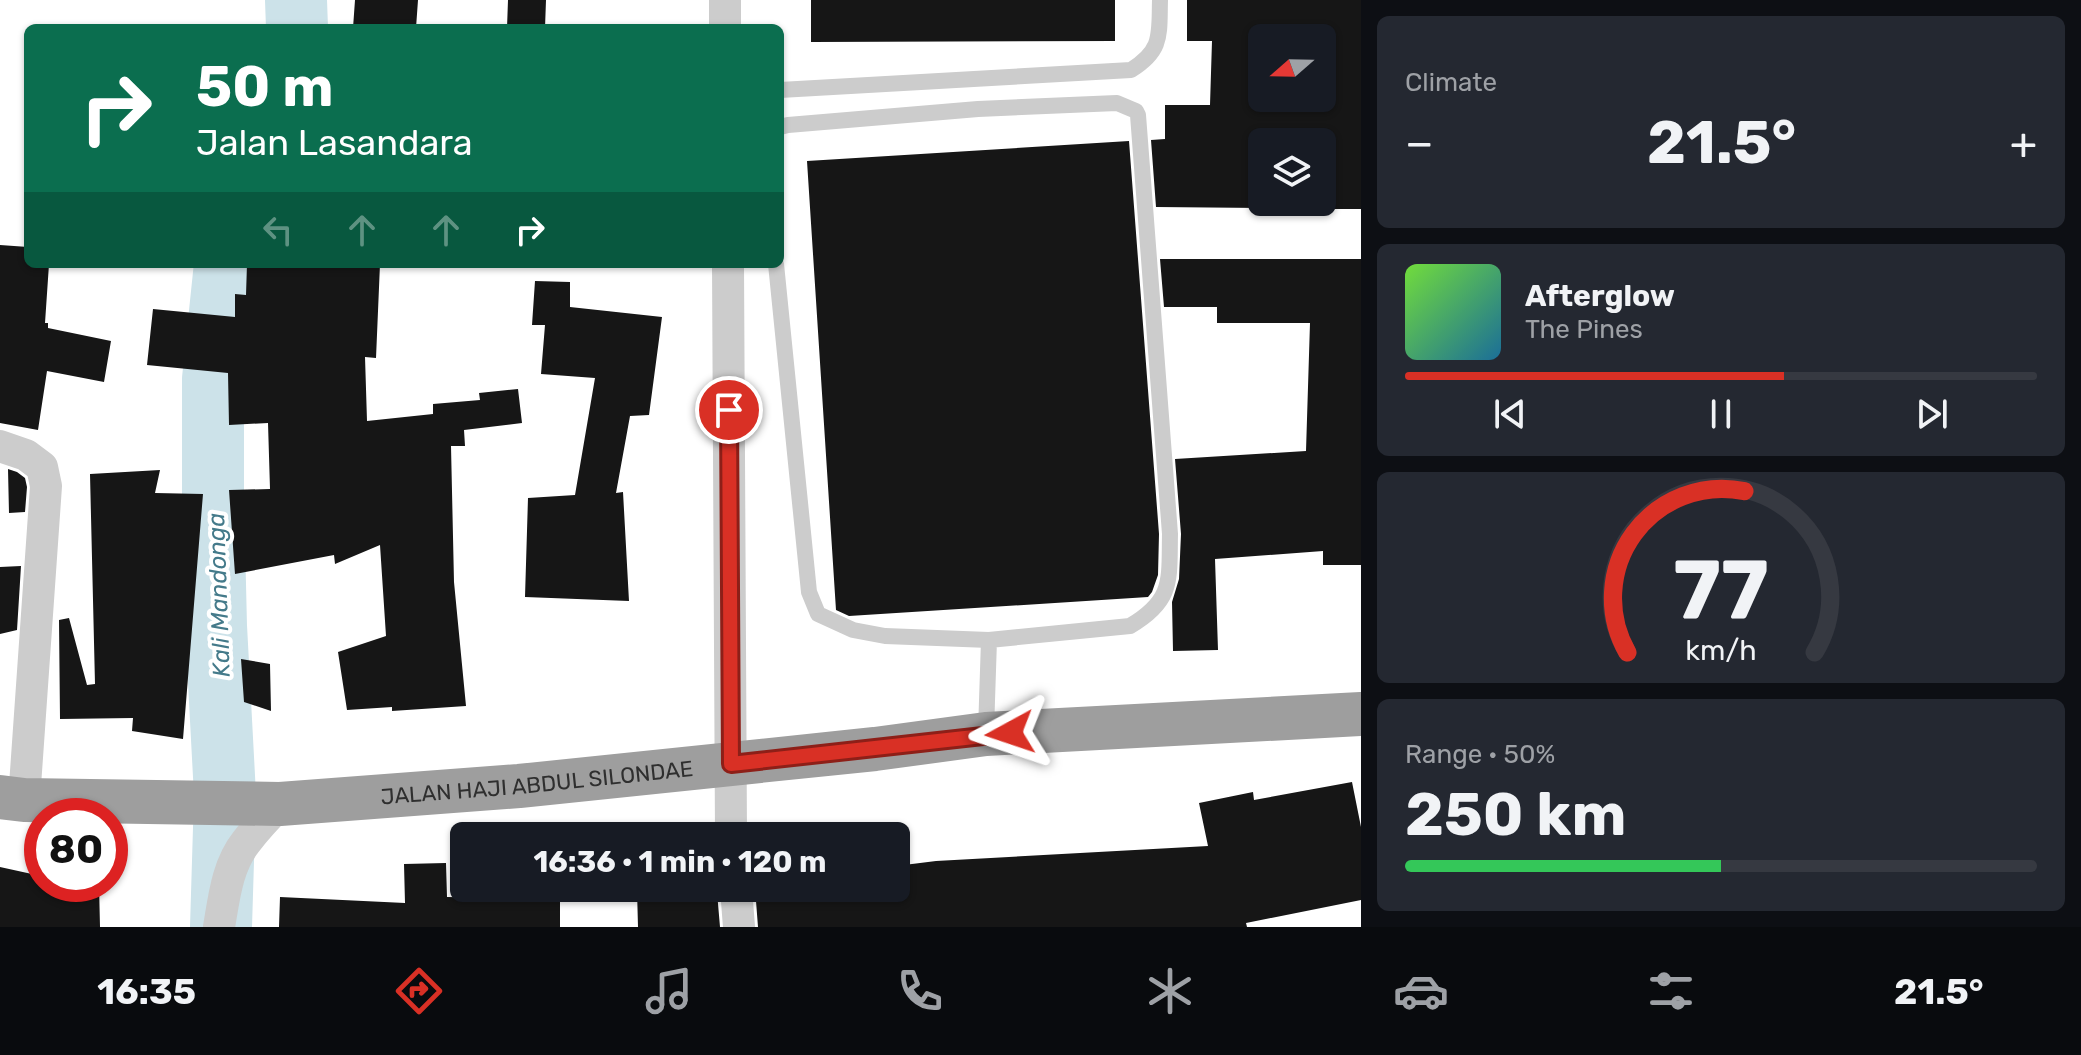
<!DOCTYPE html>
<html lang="en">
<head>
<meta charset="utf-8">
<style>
  body { margin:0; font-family:Rubik,sans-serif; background:#242831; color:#f1f3f6; height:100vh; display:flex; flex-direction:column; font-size:30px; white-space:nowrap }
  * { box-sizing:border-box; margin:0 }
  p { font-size:26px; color:#9ea1a6 }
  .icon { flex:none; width:44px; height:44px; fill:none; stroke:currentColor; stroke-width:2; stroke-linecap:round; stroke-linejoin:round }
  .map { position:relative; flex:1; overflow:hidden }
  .sheet { display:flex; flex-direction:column; gap:16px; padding:16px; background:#0d0f14; width:720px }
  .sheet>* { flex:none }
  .hud { position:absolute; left:24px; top:24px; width:760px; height:244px; border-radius:12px; box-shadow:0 2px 6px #0004; background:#0b6e4f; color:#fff; overflow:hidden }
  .needle { width:52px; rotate:250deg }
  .controls { position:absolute; left:1248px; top:24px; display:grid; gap:16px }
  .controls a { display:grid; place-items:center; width:88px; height:88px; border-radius:12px; background:#171b24; box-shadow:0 2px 6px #0004; font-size:40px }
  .speed { position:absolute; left:24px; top:798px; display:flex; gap:16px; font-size:40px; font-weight:700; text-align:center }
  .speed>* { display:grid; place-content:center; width:104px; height:104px; border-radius:50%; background:#171b24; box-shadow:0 2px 6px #0004; line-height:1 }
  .speed .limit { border:12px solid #d22; background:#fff; color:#111 }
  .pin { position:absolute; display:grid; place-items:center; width:68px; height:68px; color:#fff; margin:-34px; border:4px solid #fff; border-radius:50%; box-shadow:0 2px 8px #0007 }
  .me { position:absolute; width:88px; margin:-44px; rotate:265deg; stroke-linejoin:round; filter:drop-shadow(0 0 6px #0008) }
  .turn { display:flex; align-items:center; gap:28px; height:168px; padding:0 40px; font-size:36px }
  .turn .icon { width:104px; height:104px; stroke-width:2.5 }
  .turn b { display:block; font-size:56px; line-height:68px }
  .lanes { display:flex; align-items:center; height:76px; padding:0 40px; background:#0003; justify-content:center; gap:40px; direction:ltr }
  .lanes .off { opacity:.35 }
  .big { font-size:60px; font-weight:700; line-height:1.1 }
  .sheet .widget { flex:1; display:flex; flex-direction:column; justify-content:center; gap:12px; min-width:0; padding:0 28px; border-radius:12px; background:#242831 }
  .sheet .dial { align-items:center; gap:0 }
  .dial svg { height:208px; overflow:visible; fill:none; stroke:#363941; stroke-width:7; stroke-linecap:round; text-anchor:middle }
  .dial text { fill:#f1f3f6; stroke:none }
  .song { display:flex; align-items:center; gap:24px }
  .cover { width:96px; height:96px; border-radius:12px; background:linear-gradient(135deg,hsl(100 70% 55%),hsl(200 70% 35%)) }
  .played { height:8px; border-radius:4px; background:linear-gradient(90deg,#d93025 60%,#363941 60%) }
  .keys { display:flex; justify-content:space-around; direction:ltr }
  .heat { display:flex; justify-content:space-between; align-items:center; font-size:44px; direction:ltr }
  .charge { height:12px; border-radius:6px; background:linear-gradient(90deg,#34c759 50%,#363941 0) }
  .trip { position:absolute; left:450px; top:822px; width:460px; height:80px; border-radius:12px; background:#171b24; box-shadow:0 2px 6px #0004; font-weight:700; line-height:80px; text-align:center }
  .tabs { display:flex; height:128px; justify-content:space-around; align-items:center; background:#090b0e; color:#9ea1a6 }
  .tabs .icon { width:56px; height:56px }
  .tabs .current { color:#d93025 }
  .tabs b { font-size:36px; color:#f1f3f6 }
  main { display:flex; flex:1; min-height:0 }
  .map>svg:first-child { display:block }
</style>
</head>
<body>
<main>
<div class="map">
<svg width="1361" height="927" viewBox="0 0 1361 927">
  <rect width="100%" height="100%" fill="#fff"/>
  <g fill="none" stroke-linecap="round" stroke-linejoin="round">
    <path stroke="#cce2e9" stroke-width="62" d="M296 0 297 28
      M221 927 225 795 216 626 213 500V379L225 264"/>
  </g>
  <path fill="#161616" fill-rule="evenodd" d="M355 0H418L416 28H353Z
    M508 0H546L545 28H507Z
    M811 0H1115V41L811 42Z
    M1187 0H1361V209H1322V142H1262V208L1156 207 1151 140 1165 139V105H1210L1212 41H1187ZM1262 38H1322V98H1262Z
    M1129 141 1159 534 1158 575 1152 592 1148 597 849 616 836 610 807 161Z
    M0 245 28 247V264H49L45 323H48V328L111 341 104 382 47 371 38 430 0 423Z
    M1160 259H1361V565H1323V551L1215 559 1218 650 1173 651 1172 602 1179 579 1181 534 1175 459 1306 451 1310 323H1217V307H1164Z
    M247 264H380L376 358 365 357 367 421 433 414V404L480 400 479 393 518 389 522 423 464 430 465 446H451L454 582 466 706 392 711V707L347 710 338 652 386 636 380 545 335 564 334 555 235 574 229 490 270 489 268 423 229 425 228 373 147 365 153 309 235 317V294L246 295Z
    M535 281 570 282V307L662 317 649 415 630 416 616 493 623 492 629 601 525 597 528 498 575 495 595 378 541 374 545 325H532Z
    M8 469 17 472 25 478 27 487 25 512 9 513Z
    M160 470 155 493 203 494 183 739 132 731 133 718 60 719 59 620 69 618 87 685 95 684 90 474Z
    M21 566 17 630 0 634V567Z
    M241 659 270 664 271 711 244 702Z
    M1352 782 1361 827V900L1246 923 1247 927H758L755 888H896V866L936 861 1208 846 1199 803 1253 792 1254 800Z
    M446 863 447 897 560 899V927H279L280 897 405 903 404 864Z
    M0 867 41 876V884H99L100 927H0Z
    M637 890H664V897L717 892 720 927H638Z"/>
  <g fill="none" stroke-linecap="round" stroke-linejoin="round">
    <path stroke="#ccc" stroke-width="16" d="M780 90 1131 70C1163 50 1159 35 1160 0
      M780 127 788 125 978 109 1117 103 1136 111 1138 115 1170 534C1169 580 1174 600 1130 626L989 640 986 731
      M776 264 809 592 818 614 853 630 885 636 989 640"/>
    <path stroke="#ccc" stroke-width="32" d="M725 0V28
      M728 264 731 836
      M0 446 26 455 42 467 46 486 24 800
      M736 888 739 927
      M219 927C224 898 227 866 246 842 256 829 268 816 280 804"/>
    <path stroke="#9e9e9e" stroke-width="44" id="s1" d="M0 797 24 800 280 804 519 786 875 749 986 734 1361 714"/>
  </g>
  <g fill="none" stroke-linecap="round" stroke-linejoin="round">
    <defs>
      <path id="route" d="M729 410 731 764 1010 733"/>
    </defs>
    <use href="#route" stroke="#8d1f18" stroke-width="20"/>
    <use href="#route" stroke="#d93025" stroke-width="14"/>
  </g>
  <g text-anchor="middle" stroke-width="8" stroke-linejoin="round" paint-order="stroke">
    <g font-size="22" fill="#2f2f2f" stroke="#fff">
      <text dy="8" stroke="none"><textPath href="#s1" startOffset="538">JALAN HAJI ABDUL SILONDAE</textPath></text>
    </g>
    <g font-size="24" font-style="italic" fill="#447a8a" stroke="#fff">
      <text transform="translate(219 595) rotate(-92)" y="8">Kali Mandonga</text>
    </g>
  </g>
</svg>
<div class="controls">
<a><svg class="needle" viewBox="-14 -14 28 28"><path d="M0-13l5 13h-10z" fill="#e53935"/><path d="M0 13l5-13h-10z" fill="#9ea1a6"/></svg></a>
<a><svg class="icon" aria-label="layers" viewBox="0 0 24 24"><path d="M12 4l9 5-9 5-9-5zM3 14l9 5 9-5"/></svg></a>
</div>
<div class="speed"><div class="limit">80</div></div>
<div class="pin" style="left:729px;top:410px;background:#d93025"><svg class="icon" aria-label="arrive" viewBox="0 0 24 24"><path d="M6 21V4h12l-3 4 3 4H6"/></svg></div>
<svg class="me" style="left:1010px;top:733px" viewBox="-20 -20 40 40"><path d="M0-17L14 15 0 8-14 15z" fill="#d93025" stroke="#fff" stroke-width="4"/></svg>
<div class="trip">16:36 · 1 min · 120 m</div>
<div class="hud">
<div class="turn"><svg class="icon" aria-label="right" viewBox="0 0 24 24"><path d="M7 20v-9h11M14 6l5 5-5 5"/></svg><div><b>50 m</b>Jalan Lasandara</div></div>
<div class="lanes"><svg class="icon off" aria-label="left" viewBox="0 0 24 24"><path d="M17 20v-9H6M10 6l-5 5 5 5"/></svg><svg class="icon off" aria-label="ahead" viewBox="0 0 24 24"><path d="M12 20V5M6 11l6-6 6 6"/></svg><svg class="icon off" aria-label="ahead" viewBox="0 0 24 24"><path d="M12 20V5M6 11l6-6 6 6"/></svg><svg class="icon" aria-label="right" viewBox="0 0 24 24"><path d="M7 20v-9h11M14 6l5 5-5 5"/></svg></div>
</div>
</div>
<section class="sheet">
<div class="widget"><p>Climate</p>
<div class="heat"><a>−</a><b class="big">21.5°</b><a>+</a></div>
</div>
<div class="widget">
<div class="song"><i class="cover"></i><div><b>Afterglow</b><p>The Pines</p></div></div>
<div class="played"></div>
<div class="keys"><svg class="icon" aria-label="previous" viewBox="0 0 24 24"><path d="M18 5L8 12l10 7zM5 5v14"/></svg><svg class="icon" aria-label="pause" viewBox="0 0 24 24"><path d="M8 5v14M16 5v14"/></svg><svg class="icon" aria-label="next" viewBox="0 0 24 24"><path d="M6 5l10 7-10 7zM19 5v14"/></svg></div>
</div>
<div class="widget dial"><svg viewBox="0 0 100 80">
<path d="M14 69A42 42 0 1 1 86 69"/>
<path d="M14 69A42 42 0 0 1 59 7" stroke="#d93025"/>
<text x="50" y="56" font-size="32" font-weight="700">77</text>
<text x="50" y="72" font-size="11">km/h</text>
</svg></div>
<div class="widget"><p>Range · 50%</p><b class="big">250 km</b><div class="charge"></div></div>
</section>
</main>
<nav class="tabs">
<b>16:35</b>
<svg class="icon current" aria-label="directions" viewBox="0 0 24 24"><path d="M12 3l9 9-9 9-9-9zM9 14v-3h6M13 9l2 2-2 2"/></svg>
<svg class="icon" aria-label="music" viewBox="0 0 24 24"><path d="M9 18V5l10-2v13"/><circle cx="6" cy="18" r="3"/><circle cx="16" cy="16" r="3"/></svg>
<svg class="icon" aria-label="phone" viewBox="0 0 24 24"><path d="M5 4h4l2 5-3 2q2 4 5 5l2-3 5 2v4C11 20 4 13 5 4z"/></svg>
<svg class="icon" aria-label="climate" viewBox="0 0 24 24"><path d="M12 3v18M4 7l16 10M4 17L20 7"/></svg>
<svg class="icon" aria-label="car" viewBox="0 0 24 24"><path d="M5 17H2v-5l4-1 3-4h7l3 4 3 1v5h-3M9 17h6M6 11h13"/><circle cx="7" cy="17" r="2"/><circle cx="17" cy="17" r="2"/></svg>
<svg class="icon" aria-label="filters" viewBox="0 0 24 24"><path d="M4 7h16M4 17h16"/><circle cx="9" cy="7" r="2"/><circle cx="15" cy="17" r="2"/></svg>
<b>21.5°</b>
</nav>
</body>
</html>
